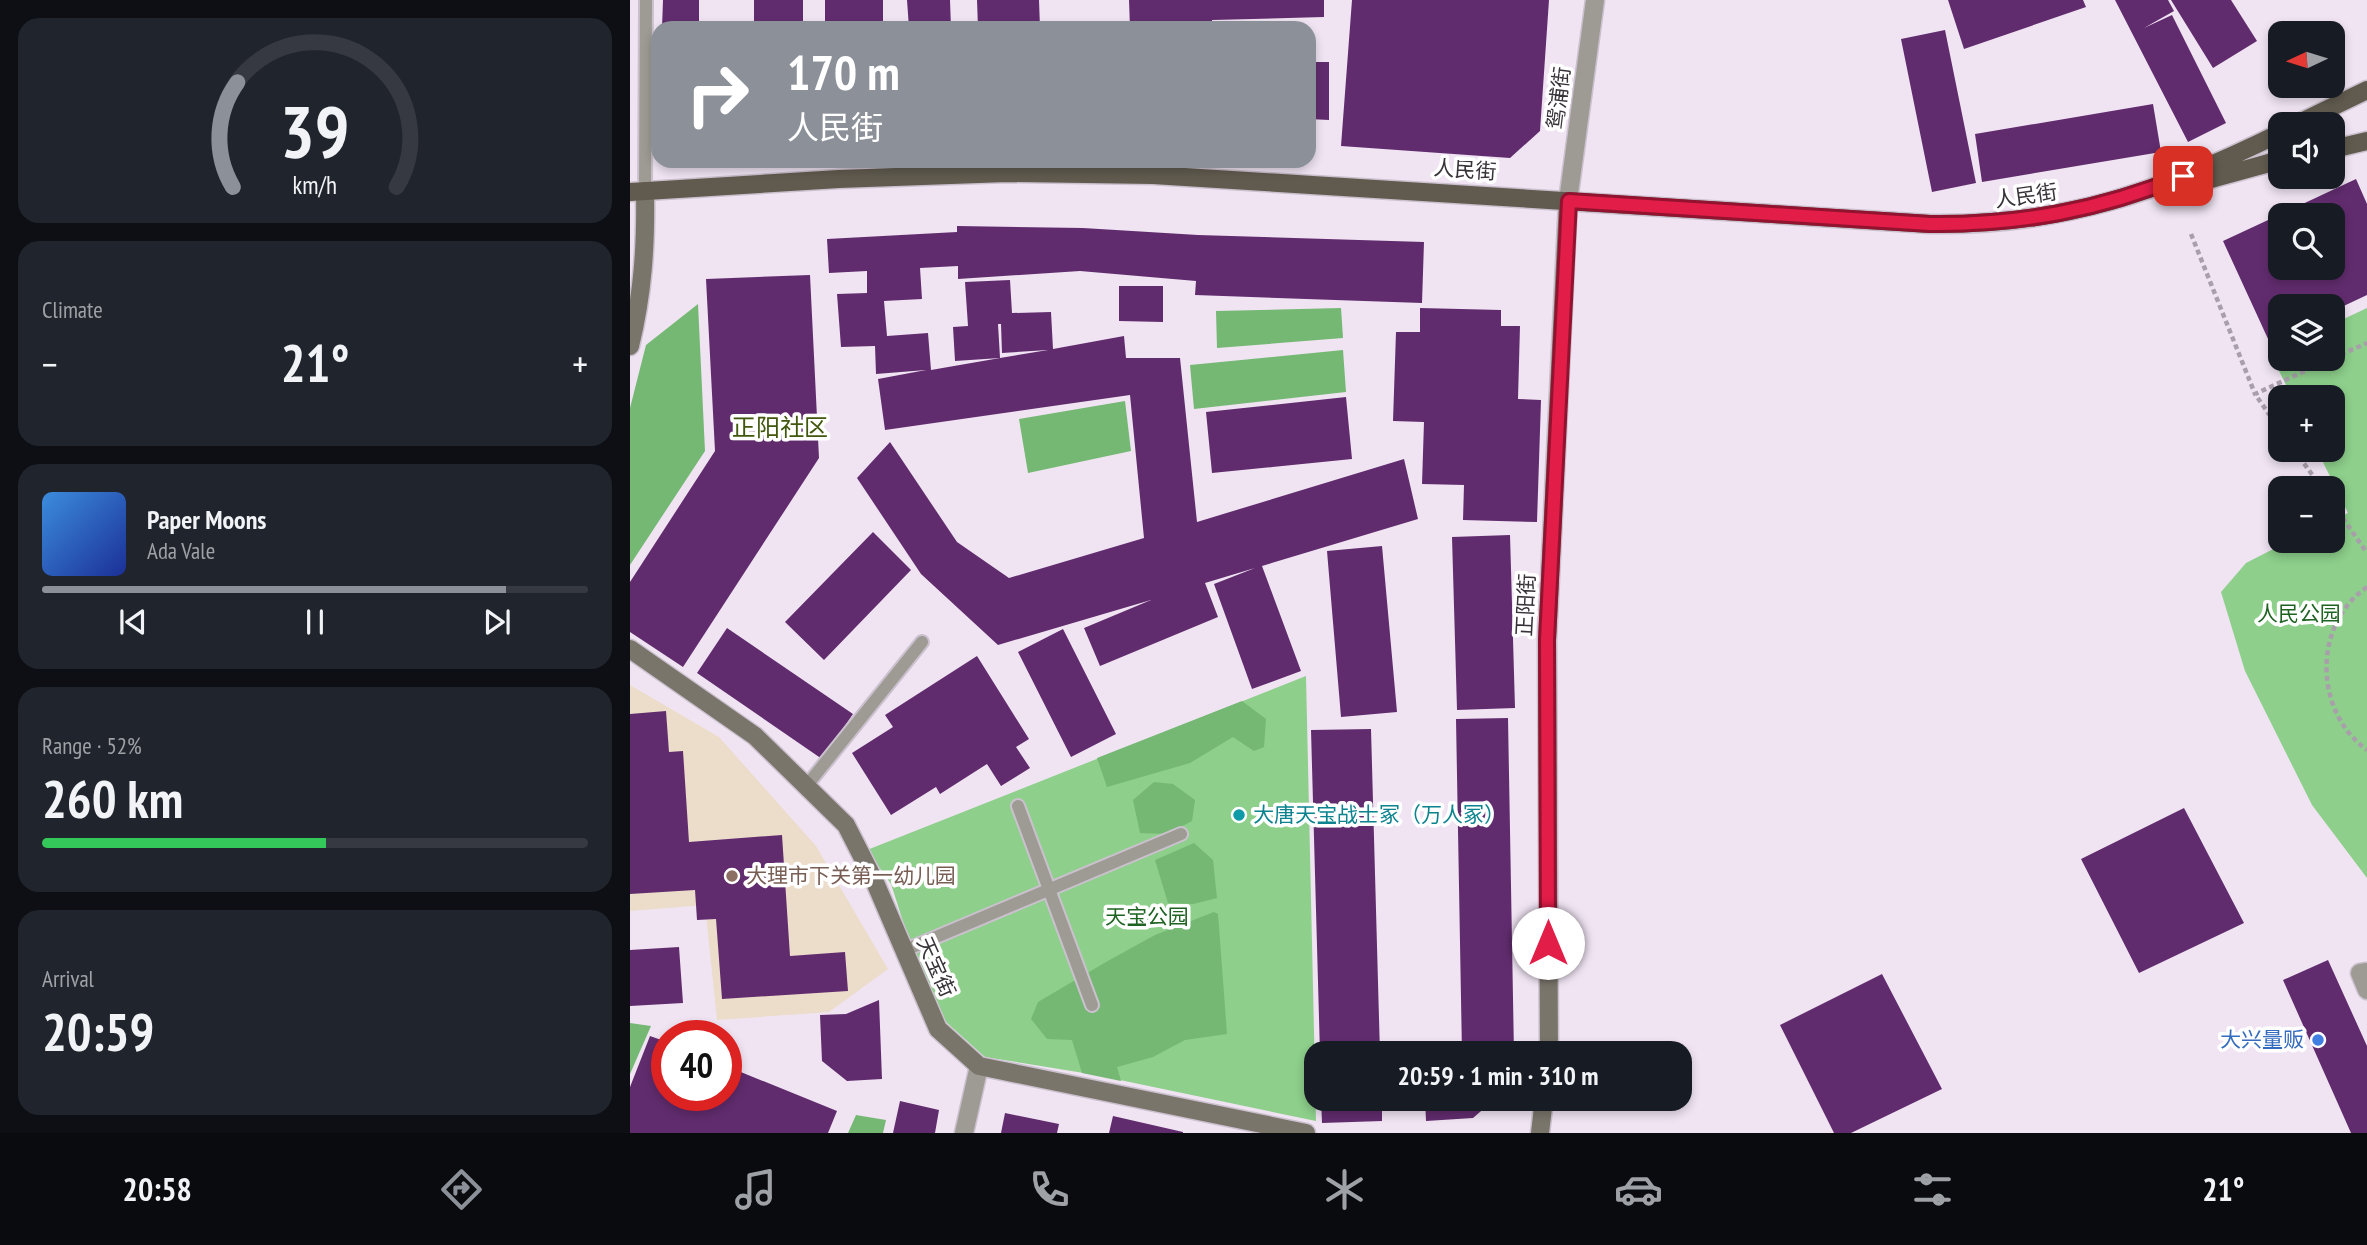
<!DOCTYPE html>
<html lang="en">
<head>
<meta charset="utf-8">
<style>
  body { margin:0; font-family:"PT Sans Narrow","Noto Sans SC",sans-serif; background:#20242c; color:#f1f3f6; height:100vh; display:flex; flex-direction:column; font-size:26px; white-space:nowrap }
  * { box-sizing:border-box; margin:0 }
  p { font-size:23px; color:#9ea1a6 }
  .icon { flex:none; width:38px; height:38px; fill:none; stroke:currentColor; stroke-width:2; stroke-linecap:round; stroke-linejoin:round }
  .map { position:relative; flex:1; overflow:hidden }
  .panel { display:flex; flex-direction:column; gap:18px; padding:18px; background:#0d0f14; width:630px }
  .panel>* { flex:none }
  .hud { position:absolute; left:21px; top:21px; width:665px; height:147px; border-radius:21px; box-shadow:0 4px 10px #0003; background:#8c9099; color:#fff; overflow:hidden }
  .needle { width:46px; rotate:266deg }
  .controls { position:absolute; left:1638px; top:21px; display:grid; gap:14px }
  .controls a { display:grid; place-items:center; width:77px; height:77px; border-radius:14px; background:#171b24; box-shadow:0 4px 10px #0003; font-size:35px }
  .speed { position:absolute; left:21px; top:1020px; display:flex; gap:14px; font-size:35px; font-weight:700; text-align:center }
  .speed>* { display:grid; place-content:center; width:91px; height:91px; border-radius:50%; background:#171b24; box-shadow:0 4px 10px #0003; line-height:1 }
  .speed .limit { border:10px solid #d22; background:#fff; color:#111 }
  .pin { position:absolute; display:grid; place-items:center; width:60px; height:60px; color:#fff; margin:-30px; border-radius:14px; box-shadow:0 4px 10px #0006 }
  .me { position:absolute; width:77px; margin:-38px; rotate:0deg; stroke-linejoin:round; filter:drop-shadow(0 0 5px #0008) }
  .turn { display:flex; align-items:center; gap:24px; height:147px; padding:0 21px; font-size:32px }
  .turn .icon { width:91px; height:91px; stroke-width:2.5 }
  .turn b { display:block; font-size:49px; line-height:60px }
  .big { font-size:52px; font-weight:700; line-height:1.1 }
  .panel .tile { flex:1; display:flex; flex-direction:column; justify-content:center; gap:10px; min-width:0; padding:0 24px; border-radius:21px; background:#20242c }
  .panel .dial { align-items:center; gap:0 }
  .dial svg { height:182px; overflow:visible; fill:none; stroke:#363941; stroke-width:7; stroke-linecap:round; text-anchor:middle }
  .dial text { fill:#f1f3f6; stroke:none }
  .song { display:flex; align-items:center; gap:21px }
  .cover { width:84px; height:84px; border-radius:10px; background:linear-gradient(135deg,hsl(210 70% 55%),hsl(230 70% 35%)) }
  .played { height:7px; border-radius:4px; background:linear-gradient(90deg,#8c9099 85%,#363941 85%) }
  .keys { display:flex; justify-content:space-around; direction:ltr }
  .heat { display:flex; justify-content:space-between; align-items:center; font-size:38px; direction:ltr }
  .charge { height:10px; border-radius:5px; background:linear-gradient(90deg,#34c759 52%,#363941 0) }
  .trip { position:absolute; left:674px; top:1041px; width:388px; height:70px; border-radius:21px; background:#171b24; box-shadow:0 4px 10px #0003; font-weight:700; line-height:70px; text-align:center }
  .menu { display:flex; height:112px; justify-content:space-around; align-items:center; background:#090b0e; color:#9ea1a6 }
  .menu .icon { width:49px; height:49px }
  .menu .active { color:#8c9099 }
  .menu b { font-size:32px; color:#f1f3f6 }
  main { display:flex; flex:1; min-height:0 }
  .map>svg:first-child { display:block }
</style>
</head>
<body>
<main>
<section class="panel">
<div class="tile dial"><svg viewBox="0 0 100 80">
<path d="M14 69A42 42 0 1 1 86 69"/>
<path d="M14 69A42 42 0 0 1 16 23" stroke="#8c9099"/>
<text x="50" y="56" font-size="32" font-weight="700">39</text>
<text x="50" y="72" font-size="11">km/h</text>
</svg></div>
<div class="tile"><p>Climate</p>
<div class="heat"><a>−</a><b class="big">21°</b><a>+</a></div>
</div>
<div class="tile">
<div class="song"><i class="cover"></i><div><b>Paper Moons</b><p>Ada Vale</p></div></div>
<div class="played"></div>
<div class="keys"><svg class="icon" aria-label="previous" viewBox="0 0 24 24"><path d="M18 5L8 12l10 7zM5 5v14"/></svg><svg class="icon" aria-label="pause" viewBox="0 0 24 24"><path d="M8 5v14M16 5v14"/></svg><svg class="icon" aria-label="next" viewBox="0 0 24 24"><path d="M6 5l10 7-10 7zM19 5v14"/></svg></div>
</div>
<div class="tile"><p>Range · 52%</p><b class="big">260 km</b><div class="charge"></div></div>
<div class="tile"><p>Arrival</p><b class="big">20:59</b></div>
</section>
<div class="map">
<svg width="1737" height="1133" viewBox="0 0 1737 1133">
  <rect width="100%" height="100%" fill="#f0e4f3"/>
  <path fill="#ecdcca" d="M0 685 89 737 186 846 258 969 199 1012 87 1020 75 905 0 911Z"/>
  <path fill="#8dcf8b" d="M1737 308V878L1682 805 1615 671 1591 592 1616 563 1659 541H1703V520L1718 513 1687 450H1703V397H1662L1640 353 1650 348V359H1703V324Z
    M676 676 686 1121 466 1075 355 1057 315 1021 285 959 261 884 237 850Z"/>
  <path fill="#74b873" d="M68 304 75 451 0 565V408L16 345Z
    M711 308 713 338 587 348 586 311Z
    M713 350 716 392 564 409 560 365Z
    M495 401 501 451 398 473 389 419Z
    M612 701 636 719 634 747 624 751 603 737 560 763 477 787 467 758Z
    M524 782 543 784 565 800 562 821 537 834 510 833 503 800Z
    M564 843 583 860 587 898 563 904 538 903 525 860Z
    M584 912 588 914 597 1034 555 1040 523 1057 487 1067 491 1081 452 1073 442 1040 417 1039 401 1019 408 1002 476 962 525 935Z
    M0 1023 21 1026 0 1074Z
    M226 1115 256 1120 253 1133H218Z"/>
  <path fill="#612c6e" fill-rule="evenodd" d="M33 0H69V28H32Z
    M124 0H173V28H124Z
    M195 0H253V28H195Z
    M277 0H320L321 28H279Z
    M347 0H409L410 28H348Z
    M499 0H694V17L582 20V28H500Z
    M722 0H919L910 131 880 158 711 146Z
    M1318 0H1453L1456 7 1334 49Z
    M1485 0H1538L1544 11 1514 28 1542 15 1596 123 1558 142Z
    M1541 0H1601L1627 41 1583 68Z
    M1315 30 1346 183 1302 192 1271 39Z
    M679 62H699V120L679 119Z
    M1523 104 1531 152 1352 182 1345 134Z
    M1726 179 1737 204V295L1703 311V306H1650V335L1639 341 1593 241ZM1650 215H1703V268H1650Z
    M327 226 453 228 568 235 794 242 792 303 565 295 566 281 450 271 328 279V266L290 268 292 299 254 301 257 336 298 333 301 370 370 358 325 361 323 327 338 326 335 282 380 280 382 313 421 312 423 349 494 336 496 358H550L567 522 774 459 788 519 632 566 671 671 622 689 584 584 625 568 575 583 588 617 470 666 454 628 521 600 368 645 291 574 227 478 260 442 327 542 379 578 514 538 500 395 255 430 248 379 296 370 246 374 245 346 211 347 207 294 237 293V271L199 273 197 239 327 232ZM368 324H371L372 353 418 350 370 358Z
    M180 275 189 458 53 667 0 632V582L85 451 76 279Z
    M489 286H533V322L489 321Z
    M790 308 871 310V326H890L888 399 911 400 907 522 833 520 834 485 792 484 794 422 763 421 766 332H790Z
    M716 397 722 459 582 473 576 412Z
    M243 532 281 570 194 660 155 622Z
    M880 535 885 708 827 710 822 537Z
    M752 546 767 712 711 717 697 551Z
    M97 628 223 714 192 759 67 673Z
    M433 629 486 734 441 757 388 652Z
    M347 656 399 739 386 747 400 768 371 786 357 764 310 794 306 787 261 815 222 753 263 727 255 715Z
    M36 711 39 752 53 751 59 842 152 835 160 956 215 952 218 991 92 999 86 919 67 920 65 890 0 894V714Z
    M878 718 884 1054H832L826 719Z
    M741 729 750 1054H690L681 730Z
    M1554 808 1614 923 1509 973 1451 859Z
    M49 947 53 1003 0 1006V950Z
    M1698 960 1737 1046V1133H1721L1653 980Z
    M1252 974 1312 1089 1221 1133H1204L1150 1025Z
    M249 1000 252 1079 217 1081 192 1061 190 1015 216 1014Z
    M20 1036 37 1042V1096H96V1066L207 1111 198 1133H0V1087Z
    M691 1099H752V1121L692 1123Z
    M795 1099H865L843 1118 796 1121Z
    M270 1101 309 1110 305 1133H263Z
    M375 1113 429 1124 427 1133H371Z
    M483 1116 553 1132V1133H479Z"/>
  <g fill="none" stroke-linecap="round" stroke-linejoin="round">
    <defs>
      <path id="lane" d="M15 191 16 0
        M178 784 292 642
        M388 806 462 1005
        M273 951 551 834"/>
      <path id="street" d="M938 201 965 0
        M1737 972 1730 973 1737 990
        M334 1133 349 1066"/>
      <path id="secondary" d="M0 346C13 293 16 245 15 191
        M0 649 125 736 216 825 244 880 308 1029 349 1066 676 1133
        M919 1054 917 640 938 201
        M910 1133 914 1099"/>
      <path id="primary" d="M1667 124 1737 90
        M1703 149 1737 141
        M1537 191 1650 160
        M0 192 209 179 377 173 523 175 1300 224C1432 226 1533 191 1650 133"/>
    </defs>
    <use href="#lane" stroke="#cbc1ce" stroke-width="16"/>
    <use href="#street" stroke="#cbc1ce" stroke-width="21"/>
    <use href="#secondary" stroke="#cbc1ce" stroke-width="21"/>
    <use href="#primary" stroke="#cbc1ce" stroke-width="21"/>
    <path stroke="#a99fab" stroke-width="4.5" stroke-dasharray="5 3.5" stroke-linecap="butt" d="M1561 234 1625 394
      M1703 358 1737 343
      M1650 430 1625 394 1701 359
      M1664 450 1692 488
      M1703 504 1737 553
      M1737 587C1682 625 1684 712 1737 750"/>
    <use href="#lane" stroke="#9e9b94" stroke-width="12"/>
    <use href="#street" stroke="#9e9b94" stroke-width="18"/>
    <use href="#secondary" stroke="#7a756b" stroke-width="18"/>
    <use href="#primary" stroke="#615b4f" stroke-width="18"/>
  </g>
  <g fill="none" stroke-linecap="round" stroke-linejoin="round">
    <defs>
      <path id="route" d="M918 943 917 640 939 201 1300 224C1389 225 1470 210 1553 176"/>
    </defs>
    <use href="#route" stroke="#92132f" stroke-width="18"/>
    <use href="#route" stroke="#e11d48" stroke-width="12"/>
  </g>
  <circle fill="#0f9aa8" stroke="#fff" stroke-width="2.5" cx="609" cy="815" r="7"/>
  <circle fill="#8d6e63" stroke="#fff" stroke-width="2.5" cx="102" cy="876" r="7"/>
  <circle fill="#3f7fe0" stroke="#fff" stroke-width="2.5" cx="1688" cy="1040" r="7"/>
  <g text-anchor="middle" stroke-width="7" stroke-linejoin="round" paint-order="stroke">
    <g font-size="21" fill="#383339" stroke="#fff">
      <text transform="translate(929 98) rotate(-83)" y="7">鸳浦街</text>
      <text transform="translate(835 170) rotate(4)" y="7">人民街</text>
      <text transform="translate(1396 196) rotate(-8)" y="7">人民街</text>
      <text transform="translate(896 605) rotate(-87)" y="7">正阳街</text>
      <text transform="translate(306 967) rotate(66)" y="7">天宝街</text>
    </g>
    <g font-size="21" fill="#1f6322" stroke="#fff">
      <text x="1669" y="621">人民公园</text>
      <text x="517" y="924">天宝公园</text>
    </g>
    <g font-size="21" fill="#0d838f" stroke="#fff" text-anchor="start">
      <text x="623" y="822">大唐天宝战士冢（万人冢）</text>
    </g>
    <g font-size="21" fill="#785e54" stroke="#fff" text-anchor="start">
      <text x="116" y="883">大理市下关第一幼儿园</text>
    </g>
    <g font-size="21" fill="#366cbe" stroke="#fff" text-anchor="end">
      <text x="1674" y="1047">大兴量贩</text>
    </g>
    <g font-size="24" fill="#40570c" stroke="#fff">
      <text x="150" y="436">正阳社区</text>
    </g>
  </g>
</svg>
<div class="controls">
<a><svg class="needle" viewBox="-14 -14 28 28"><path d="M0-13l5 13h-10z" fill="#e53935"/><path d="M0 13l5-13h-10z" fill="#9ea1a6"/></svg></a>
<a><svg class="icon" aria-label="sound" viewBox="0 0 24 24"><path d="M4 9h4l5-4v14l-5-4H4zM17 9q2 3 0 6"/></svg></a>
<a><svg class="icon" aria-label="search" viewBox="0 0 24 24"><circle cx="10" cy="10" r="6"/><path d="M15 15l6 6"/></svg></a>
<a><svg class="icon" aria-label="layers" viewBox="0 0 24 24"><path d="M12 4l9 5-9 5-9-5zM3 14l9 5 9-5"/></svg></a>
<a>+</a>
<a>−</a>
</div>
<div class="speed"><div class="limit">40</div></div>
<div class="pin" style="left:1553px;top:176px;background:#d93025"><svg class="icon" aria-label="arrive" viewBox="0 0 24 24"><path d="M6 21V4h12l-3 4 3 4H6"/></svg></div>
<svg class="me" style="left:918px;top:943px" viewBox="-20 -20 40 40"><circle r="19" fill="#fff"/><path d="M0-13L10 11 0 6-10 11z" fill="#e11d48"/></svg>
<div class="trip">20:59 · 1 min · 310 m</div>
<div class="hud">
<div class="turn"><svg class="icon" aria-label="right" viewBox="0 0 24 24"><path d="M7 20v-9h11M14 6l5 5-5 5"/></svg><div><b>170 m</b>人民街</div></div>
</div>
</div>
</main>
<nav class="menu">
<b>20:58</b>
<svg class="icon active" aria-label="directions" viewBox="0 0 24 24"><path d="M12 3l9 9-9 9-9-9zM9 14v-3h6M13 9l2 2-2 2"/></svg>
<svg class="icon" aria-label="music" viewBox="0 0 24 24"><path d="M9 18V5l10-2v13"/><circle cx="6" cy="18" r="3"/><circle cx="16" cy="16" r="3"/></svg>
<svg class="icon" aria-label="phone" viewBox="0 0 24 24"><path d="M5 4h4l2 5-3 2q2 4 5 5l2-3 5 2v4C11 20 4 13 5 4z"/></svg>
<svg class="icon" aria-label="climate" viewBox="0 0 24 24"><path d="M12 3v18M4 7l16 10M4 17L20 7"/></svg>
<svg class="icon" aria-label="car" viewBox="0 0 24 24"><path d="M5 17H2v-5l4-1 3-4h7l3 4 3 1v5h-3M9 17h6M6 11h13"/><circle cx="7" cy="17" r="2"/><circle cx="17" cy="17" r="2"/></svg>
<svg class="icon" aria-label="filters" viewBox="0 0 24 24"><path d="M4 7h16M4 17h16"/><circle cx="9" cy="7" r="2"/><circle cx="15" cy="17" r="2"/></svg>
<b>21°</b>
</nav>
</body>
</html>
